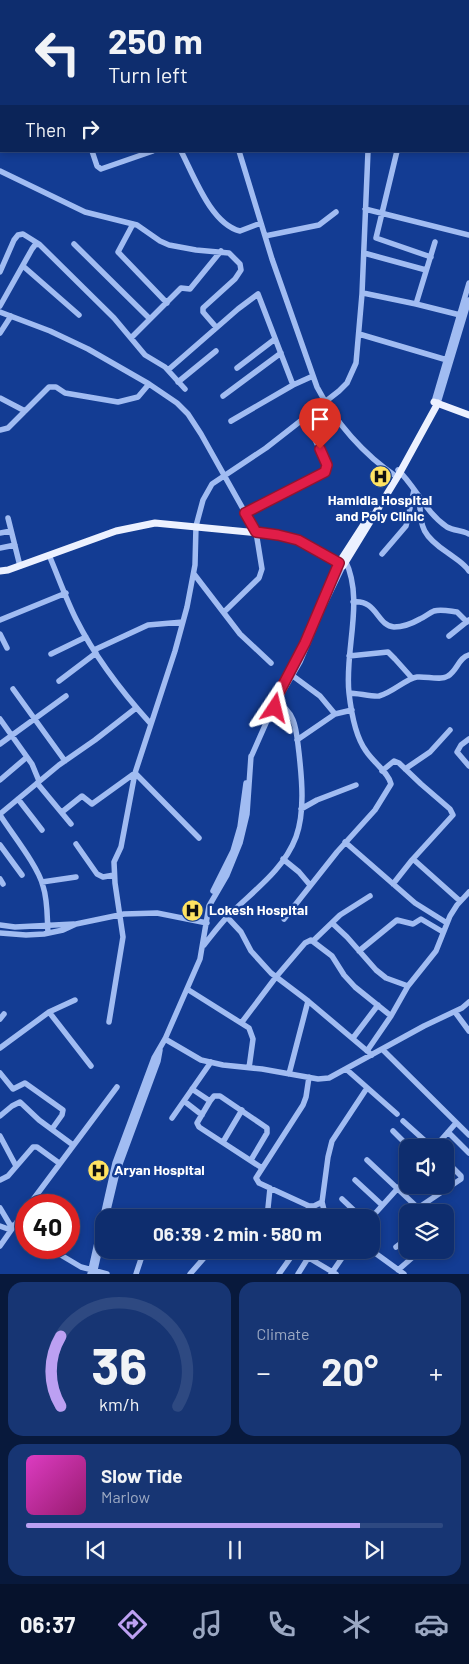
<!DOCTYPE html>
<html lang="en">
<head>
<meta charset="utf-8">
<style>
  body { margin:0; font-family:Barlow,sans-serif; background:#173573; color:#f1f3f6; height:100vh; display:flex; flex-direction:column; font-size:19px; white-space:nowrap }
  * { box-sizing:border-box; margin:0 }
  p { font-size:16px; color:#9ba8c2 }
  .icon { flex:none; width:28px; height:28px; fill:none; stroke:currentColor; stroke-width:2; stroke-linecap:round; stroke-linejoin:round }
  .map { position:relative; height:1274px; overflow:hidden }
  .side { display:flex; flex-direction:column; gap:8px; padding:8px; background:#08193c; flex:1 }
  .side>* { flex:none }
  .hud { position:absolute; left:0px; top:0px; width:470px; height:152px; box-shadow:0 2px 8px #0003,0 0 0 1px #2e4981; background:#0e2d6e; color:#f1f3f6; overflow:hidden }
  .controls { position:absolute; left:399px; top:1139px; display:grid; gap:10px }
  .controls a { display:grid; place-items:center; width:55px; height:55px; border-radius:10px; background:#0e2d6e; box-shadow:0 2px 8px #0003,0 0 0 1px #2e4981; font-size:25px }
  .speed { position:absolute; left:15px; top:1194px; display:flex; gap:10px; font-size:25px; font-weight:700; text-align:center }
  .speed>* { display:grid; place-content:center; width:65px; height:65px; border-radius:50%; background:#0e2d6e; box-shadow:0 2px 8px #0003,0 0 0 1px #2e4981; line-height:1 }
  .speed .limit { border:8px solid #d22; background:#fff; color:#111 }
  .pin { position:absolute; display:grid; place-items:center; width:42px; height:42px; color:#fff; margin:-51px -21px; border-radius:50% 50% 50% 0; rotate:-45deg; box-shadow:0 0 5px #0007 }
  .pin .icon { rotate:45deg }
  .me { position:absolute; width:55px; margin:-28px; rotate:10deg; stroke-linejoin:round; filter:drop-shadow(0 0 4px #0008) }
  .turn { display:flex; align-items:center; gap:18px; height:105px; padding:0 25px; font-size:22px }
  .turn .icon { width:65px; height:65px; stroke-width:2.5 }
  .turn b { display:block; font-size:35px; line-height:42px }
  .then { display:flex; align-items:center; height:48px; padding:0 25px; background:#0003; gap:10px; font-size:19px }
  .big { font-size:38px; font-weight:700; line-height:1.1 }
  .side .widget { flex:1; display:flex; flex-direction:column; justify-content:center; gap:8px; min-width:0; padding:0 18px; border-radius:15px; background:#173573 }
  .side .dial { align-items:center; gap:0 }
  .dial svg { height:130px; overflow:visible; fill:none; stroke:#2e4981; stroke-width:7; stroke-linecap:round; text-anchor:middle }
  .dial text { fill:#f1f3f6; stroke:none }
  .song { display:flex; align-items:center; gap:15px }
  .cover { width:60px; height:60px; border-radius:8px; background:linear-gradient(135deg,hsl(310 70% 55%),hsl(320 70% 35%)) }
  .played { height:5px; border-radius:2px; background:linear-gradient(90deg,#bca0f2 80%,#2e4981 80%) }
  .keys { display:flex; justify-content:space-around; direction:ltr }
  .heat { display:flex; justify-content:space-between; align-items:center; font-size:28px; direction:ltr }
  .side .tiles { flex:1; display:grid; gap:8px; grid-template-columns:1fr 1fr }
  .widget:last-child { grid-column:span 2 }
  .trip { position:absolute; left:95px; top:1209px; width:285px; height:50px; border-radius:15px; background:#0e2d6e; box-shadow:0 2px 8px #0003,0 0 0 1px #2e4981; font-weight:700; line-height:50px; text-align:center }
  .dock { display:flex; height:80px; justify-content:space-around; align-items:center; background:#06122c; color:#9ba8c2 }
  .dock .icon { width:35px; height:35px }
  .dock .on { color:#bca0f2 }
  .dock b { font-size:22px; color:#f1f3f6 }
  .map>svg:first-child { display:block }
</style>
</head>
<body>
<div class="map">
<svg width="469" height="1274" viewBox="0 0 469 1274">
  <rect width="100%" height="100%" fill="#133c93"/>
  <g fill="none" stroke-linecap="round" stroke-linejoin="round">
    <path stroke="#a1bcf2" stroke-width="5.5" d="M17 0 18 1
      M173 0 174 1
      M393 1 394 0
      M0 25 1 26
      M0 44 1 45
      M0 78 1 77
      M0 118 1 116
      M92 151 97 166 101 169 153 151
      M181 151C194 176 211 224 240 231L261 223
      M239 151 272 259 317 387C335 422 364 455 397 477
      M397 151 376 238 431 257
      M0 171 85 212 137 225 160 241 169 245 196 250 229 253 240 264 241 270 235 279 203 308V312L216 327
      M365 209 469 235
      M133 224 118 252 167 303
      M265 236 319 225 336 212
      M74 244 150 319
      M364 253 426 270
      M23 266 79 315
      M0 272 14 240 18 235 23 234 39 244
      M363 293 416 304 460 315
      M416 304 435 242
      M0 306 32 249 35 245 39 244 114 318 145 355 165 367 185 389
      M0 312 50 331 88 349 149 384 177 403 188 414 201 434 256 532 262 569 259 578 224 612
      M0 333 11 316
      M359 334 447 360
      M131 338 181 288 190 289 221 251
      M237 368 275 339
      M168 370 238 309 258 294 293 385
      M178 382 216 351
      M223 396 281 353
      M0 398 25 411
      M434 402 469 283
      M438 403 469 300
      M231 421 293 385 313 376
      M0 430 8 428 49 387H56L65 393 118 402 138 397 149 384
      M398 470C416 487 425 512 447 527 454 531 462 530 469 534
      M420 499C419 528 424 537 448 553 456 559 464 563 469 571
      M245 513 285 494 326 471 327 465 305 418
      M8 518 20 566
      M0 533 11 531
      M0 548 15 545
      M382 554 406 526 414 490
      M49 555C58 576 66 599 76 619 95 657 122 692 150 723
      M194 574 240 634 271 663
      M325 594 339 563
      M353 602C377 599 377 626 394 627 402 627 413 623 420 619 425 617 429 613 434 611 441 609 449 611 457 612L467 622
      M0 620 66 593
      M0 634 7 648
      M449 636 469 620
      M94 650 148 625 183 622
      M51 654 86 637
      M349 656 388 652 395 659 412 678
      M293 676 320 696 335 714
      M59 681 96 653
      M13 689 65 761
      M349 693C357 693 373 697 379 696 392 693 407 678 417 677 427 676 440 681 448 676 457 671 459 657 469 655
      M0 719 32 764 39 781
      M469 739 461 745 457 752 469 766
      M297 740 335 714 352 710
      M0 744 66 696
      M251 757 270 714 300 662 323 607 343 566
      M405 769 430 752 450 730
      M382 771 394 761 399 763 421 784 450 809 453 815 412 860 393 884
      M0 780 27 757
      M37 783 71 824
      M18 799 42 830
      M301 809 317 800 356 785
      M62 812 82 796 92 804 135 773 199 838
      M0 814 59 765 95 740 136 708
      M0 815C12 834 38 866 43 886 48 901 47 918 48 933
      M345 842 415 903 447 923
      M76 844 97 874 103 877 114 875
      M0 845 22 875
      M283 859 299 872 310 885
      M413 859 460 901
      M0 879 3 884
      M42 882 76 877
      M213 891 233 851 240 827 246 783
      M227 917 241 932 251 951 271 973 308 1001 372 1055
      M284 919 337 852 375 810 391 784C388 772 373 762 366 751 355 736 351 711 349 693 344 651 365 600 345 560
      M332 923 347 937 376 970 386 978 408 986
      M0 925 15 927 74 924
      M0 933 26 935 44 934 63 930 76 924 124 914 157 913 207 923
      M313 941 340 915 370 896
      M204 945C212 935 220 924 229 915 253 891 283 871 296 837 305 812 302 780 299 753 296 730 297 713 275 701
      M359 951 397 920 413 924 421 919 443 932
      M187 989 249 1028 253 1039 249 1068
      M49 1012 91 1066
      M455 1012 469 1031
      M0 1019 4 1014
      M109 1022 123 937 115 883 114 862 121 847 135 773 175 651 187 607 195 565 196 526 203 500 212 484 266 448 339 391 347 383 356 363 362 294 368 151
      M242 1022 276 977 305 943 311 940 332 956 344 975 355 987 391 1016
      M353 1038 378 1005
      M165 1039 201 1060 223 1065 262 1069 318 1079 329 1078 424 1026 462 1008 469 1002
      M0 1048 49 1012 75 1000
      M382 1049 469 1135
      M367 1051 391 1016 408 986 436 951 450 916 457 905 469 892
      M346 1069 397 1114
      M0 1073 13 1089 25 1083 63 1110 62 1115 52 1129
      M289 1074 308 1001
      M309 1077 306 1097 303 1105 256 1178 259 1183 309 1206H314L322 1202
      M192 1089 210 1101 197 1123 199 1127 262 1168
      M184 1101 202 1115
      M210 1101 214 1096H220L267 1128V1133L251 1160
      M0 1116 12 1106 20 1102 39 1120 73 1145
      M172 1118 211 1062
      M403 1121 433 1148
      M393 1131 410 1148
      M448 1132 469 1153
      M0 1136 16 1166
      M223 1142 242 1110
      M434 1148 456 1123
      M367 1160 417 1207
      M0 1180 8 1176 33 1147H37L59 1163
      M355 1180 382 1205
      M342 1199 362 1218
      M29 1205 117 1087
      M0 1208 12 1228
      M412 1212 461 1179V1176L445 1160
      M106 1218 117 1172 158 1061 160 1050
      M267 1218 270 1188
      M293 1218 313 1207
      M330 1218 324 1210 322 1202 328 1157 332 1141 367 1088
      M371 1218 408 1177
      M14 1225 26 1233
      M0 1226 11 1230
      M0 1246 26 1209
      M396 1247 408 1238
      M49 1248 81 1267 107 1274
      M183 1250 204 1258 212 1250
      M371 1250 404 1274
      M309 1258 336 1274
      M398 1270 421 1250
      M90 1274 115 1163 154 1058 165 1039 200 959 209 906 227 875 240 843 247 814 251 756
      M94 1274 104 1230
      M136 1274 144 1250
      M190 1274 204 1258
      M279 1274 296 1250
      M298 1274 313 1250
      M331 1274 344 1255"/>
    <path stroke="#ecf1ff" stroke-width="7" d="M434 402 469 415
      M339 563 370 515
      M0 571 8 570 116 531 155 523 278 535 297 540 343 566 398 476 438 403"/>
    <path stroke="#fff" stroke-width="8" d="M469 27V26
      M0 85 1 84
      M0 92 1 91
      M0 101 1 100"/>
  </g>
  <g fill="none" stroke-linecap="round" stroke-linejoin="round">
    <defs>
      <path id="route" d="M275 708 270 714 272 706 305 643 339 563 298 540 278 535 256 532 245 513 325 472 327 465 320 449"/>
    </defs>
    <use href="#route" stroke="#92132f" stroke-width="12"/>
    <use href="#route" stroke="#e11d48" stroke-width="9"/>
  </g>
  <defs>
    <symbol id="hospital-disc" viewBox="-11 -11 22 22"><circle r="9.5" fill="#ffe362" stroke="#133c93"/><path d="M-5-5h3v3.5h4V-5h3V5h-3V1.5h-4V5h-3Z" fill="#111"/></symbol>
  </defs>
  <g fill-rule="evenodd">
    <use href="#hospital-disc" x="368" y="464" width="25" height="25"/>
    <use href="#hospital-disc" x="180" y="898" width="25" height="25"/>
    <use href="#hospital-disc" x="86" y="1158" width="25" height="25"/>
  </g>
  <g text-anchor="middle" stroke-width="5" stroke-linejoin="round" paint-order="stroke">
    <g font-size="14" font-weight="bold" fill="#fff" stroke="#133c93" text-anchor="start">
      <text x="380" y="505" text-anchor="middle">Hamidia Hospital<tspan x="380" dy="16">and Poly Clinic</tspan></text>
      <text x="209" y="915">Lokesh Hospital</text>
      <text x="114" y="1175">Aryan Hospital</text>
    </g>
  </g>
</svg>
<div class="controls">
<a><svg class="icon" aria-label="sound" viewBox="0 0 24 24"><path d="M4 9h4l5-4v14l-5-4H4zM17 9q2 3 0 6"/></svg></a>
<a><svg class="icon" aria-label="layers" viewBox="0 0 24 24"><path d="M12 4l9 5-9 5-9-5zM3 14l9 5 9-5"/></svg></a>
</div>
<div class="speed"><div class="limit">40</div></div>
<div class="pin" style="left:320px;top:449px;background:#d93025"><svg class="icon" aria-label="arrive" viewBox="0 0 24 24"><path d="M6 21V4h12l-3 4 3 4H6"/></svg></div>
<svg class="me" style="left:275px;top:708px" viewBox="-20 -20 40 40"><path d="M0-17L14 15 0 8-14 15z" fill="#e11d48" stroke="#fff" stroke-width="4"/></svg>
<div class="trip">06:39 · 2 min · 580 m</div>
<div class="hud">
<div class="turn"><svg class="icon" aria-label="left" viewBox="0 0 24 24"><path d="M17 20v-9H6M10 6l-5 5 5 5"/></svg><div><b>250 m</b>Turn left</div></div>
<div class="then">Then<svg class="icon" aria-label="right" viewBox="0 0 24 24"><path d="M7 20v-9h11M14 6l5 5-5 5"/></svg></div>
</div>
</div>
<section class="side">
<div class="tiles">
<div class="widget dial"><svg viewBox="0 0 100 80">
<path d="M14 69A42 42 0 1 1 86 69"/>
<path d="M14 69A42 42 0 0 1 14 26" stroke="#bca0f2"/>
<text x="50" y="56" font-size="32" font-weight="700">36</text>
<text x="50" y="72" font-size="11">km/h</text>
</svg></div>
<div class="widget"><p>Climate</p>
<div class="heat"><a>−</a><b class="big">20°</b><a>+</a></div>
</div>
<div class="widget">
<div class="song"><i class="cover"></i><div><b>Slow Tide</b><p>Marlow</p></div></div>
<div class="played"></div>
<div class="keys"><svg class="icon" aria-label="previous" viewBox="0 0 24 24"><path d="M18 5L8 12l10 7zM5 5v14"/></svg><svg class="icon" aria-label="pause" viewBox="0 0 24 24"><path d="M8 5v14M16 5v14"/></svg><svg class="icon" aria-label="next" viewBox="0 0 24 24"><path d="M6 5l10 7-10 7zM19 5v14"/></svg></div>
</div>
</div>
</section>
<nav class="dock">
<b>06:37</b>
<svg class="icon on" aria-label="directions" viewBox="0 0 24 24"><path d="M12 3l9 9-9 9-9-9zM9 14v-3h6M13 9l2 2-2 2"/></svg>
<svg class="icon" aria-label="music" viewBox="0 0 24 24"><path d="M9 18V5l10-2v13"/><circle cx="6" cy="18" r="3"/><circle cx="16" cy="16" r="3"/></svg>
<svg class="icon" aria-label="phone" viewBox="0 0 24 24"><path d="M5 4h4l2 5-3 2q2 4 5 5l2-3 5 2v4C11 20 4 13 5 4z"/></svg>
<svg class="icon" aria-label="climate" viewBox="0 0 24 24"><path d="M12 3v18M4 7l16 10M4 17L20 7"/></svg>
<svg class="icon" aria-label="car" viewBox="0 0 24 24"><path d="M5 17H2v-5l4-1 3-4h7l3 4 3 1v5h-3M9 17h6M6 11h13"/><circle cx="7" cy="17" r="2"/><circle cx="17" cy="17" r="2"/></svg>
</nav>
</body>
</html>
